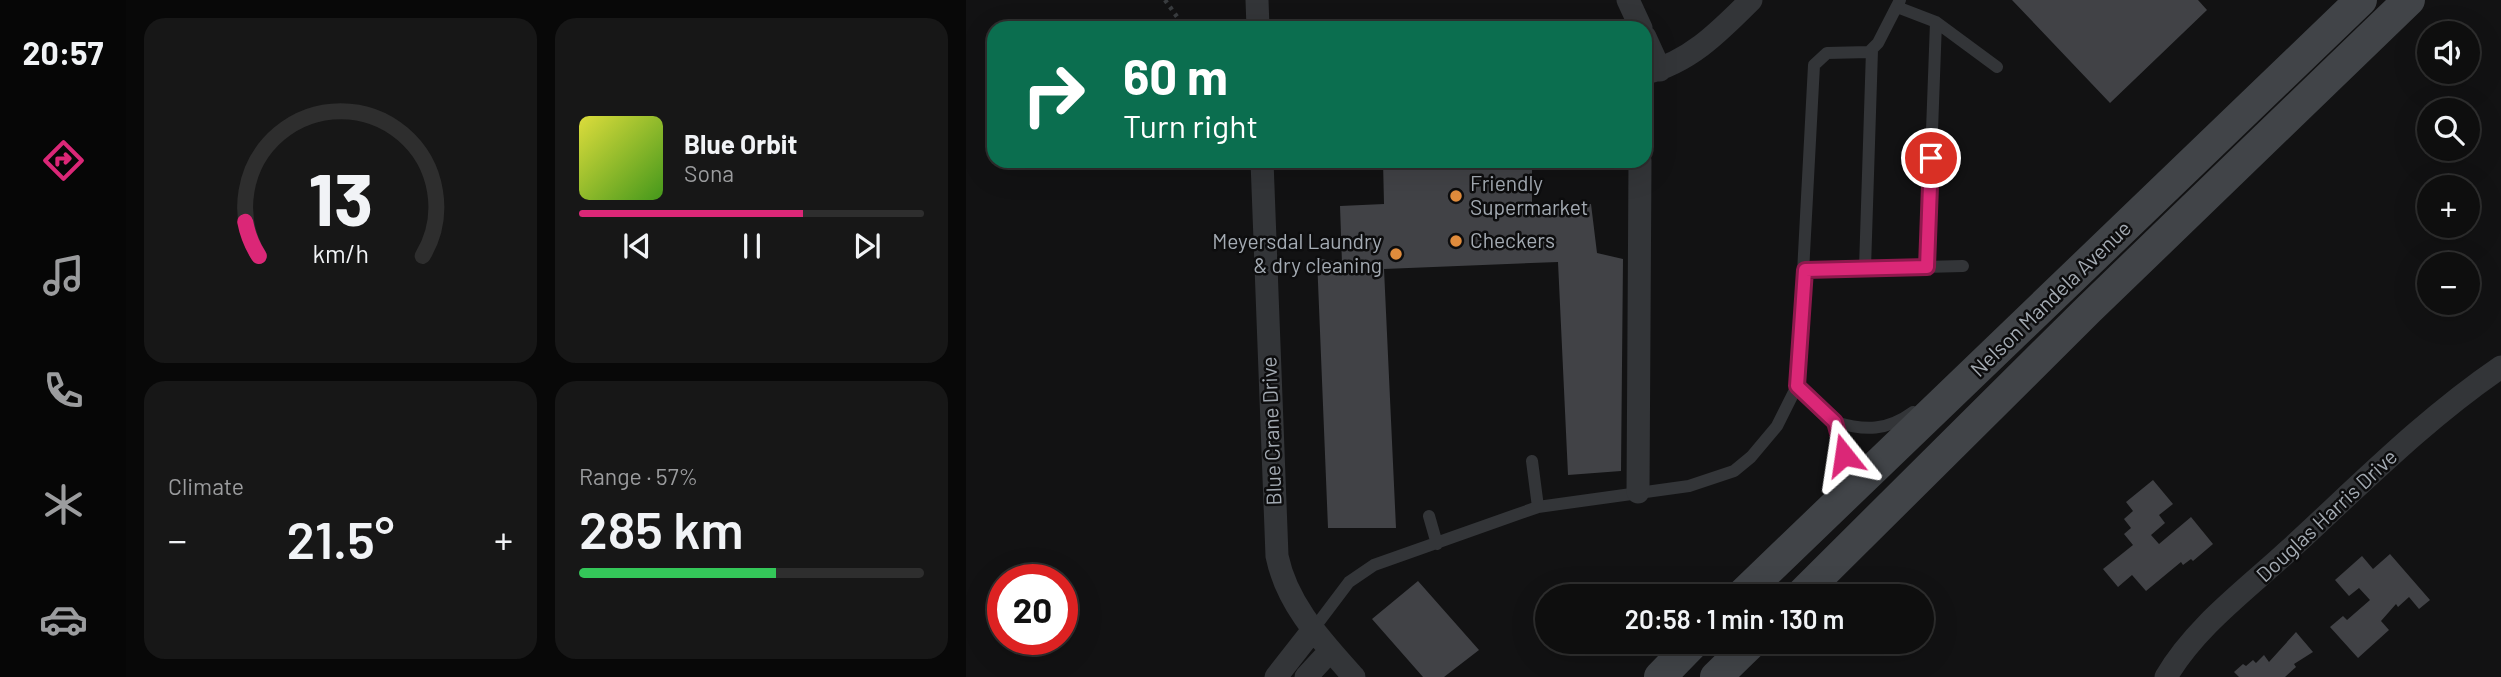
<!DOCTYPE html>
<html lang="en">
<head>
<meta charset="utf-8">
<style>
  body { margin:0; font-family:Barlow,sans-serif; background:#171717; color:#f1f3f6; height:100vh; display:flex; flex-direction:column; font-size:26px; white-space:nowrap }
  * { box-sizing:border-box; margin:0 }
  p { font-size:23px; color:#9b9c9e }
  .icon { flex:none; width:38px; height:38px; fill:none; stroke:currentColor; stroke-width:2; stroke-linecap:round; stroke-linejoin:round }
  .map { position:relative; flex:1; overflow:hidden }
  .details { display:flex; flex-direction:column; gap:18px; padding:18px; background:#080808; width:840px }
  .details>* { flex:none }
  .hud { position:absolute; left:21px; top:21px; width:665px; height:147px; border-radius:21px; box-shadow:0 7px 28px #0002,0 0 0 2px #2e2e2e; background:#0b6e4f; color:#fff; overflow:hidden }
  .fabs { position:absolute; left:1451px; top:21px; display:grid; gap:14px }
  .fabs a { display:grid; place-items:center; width:63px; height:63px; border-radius:50%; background:#0e0e0e; box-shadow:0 7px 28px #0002,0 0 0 2px #2e2e2e; font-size:35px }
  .speed { position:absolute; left:21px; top:564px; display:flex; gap:14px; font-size:35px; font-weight:700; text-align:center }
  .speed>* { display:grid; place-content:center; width:91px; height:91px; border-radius:50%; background:#0e0e0e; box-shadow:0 7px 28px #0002,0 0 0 2px #2e2e2e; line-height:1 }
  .speed .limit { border:10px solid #d22; background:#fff; color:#111 }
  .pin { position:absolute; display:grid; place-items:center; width:60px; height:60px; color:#fff; margin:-30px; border:4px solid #fff; border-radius:50%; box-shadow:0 2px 7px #0007 }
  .me { position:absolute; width:77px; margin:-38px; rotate:345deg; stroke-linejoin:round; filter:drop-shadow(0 0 5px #0008) }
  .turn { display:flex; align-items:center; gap:24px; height:147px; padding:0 21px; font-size:32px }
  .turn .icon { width:91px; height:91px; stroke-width:2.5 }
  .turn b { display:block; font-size:49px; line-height:60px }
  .big { font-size:52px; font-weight:600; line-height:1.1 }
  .details .tile { flex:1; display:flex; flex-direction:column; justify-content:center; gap:10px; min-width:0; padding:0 24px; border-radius:21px; background:#171717 }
  .details .dial { align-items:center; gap:0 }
  .dial svg { height:182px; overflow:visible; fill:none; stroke:#2e2e2e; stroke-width:7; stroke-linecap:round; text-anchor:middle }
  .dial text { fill:#f1f3f6; stroke:none }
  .song { display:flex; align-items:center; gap:21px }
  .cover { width:84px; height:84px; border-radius:10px; background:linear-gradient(135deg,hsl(60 70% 55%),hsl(100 70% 35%)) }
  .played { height:7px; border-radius:4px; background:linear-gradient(90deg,#db2777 65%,#2e2e2e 65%) }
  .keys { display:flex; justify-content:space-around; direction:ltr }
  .heat { display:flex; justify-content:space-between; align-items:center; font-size:38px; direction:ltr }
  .charge { height:10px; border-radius:5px; background:linear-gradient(90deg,#34c759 57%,#2e2e2e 0) }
  .details .tiles { flex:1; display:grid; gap:18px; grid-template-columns:repeat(2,1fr) }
  .trip { position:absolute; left:569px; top:584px; width:399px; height:70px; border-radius:35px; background:#0e0e0e; box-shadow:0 7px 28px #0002,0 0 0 2px #2e2e2e; font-weight:600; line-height:70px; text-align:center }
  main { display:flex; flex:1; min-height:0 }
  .menu { display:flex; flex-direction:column; width:126px; justify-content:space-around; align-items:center; background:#060606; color:#9b9c9e }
  .menu .icon { width:49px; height:49px }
  .menu .current { color:#db2777 }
  .menu b { font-size:32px; color:#f1f3f6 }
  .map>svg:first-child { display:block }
</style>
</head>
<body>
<main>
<nav class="menu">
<b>20:57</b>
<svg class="icon current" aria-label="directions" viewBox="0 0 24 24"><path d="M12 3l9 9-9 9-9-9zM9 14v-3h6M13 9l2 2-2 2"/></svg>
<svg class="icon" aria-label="music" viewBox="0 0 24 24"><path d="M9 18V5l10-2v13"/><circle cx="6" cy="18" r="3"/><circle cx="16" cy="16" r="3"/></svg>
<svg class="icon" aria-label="phone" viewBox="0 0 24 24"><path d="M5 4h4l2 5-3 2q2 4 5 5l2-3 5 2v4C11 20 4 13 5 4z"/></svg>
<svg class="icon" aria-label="climate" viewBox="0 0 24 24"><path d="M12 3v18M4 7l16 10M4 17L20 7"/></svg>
<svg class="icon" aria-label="car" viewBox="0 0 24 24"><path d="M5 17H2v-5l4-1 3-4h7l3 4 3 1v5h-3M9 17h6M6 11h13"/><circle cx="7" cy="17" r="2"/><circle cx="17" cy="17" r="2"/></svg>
</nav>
<section class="details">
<div class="tiles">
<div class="tile dial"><svg viewBox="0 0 100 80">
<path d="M14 69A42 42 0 1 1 86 69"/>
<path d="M14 69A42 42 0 0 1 8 54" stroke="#db2777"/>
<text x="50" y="56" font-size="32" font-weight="700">13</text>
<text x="50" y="72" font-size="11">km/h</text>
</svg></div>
<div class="tile">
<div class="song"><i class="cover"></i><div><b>Blue Orbit</b><p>Sona</p></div></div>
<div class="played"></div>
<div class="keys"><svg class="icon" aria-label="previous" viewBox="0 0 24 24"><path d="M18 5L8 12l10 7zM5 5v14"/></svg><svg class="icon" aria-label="pause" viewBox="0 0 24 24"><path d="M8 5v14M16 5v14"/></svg><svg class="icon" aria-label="next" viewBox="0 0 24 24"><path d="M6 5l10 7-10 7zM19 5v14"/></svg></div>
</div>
<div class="tile"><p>Climate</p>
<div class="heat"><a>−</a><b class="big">21.5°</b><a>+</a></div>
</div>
<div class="tile"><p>Range · 57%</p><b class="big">285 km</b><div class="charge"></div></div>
</div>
</section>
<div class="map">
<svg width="1535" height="677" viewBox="0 0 1535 677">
  <rect width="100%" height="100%" fill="#121213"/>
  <path fill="#414246" d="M1046 0H1232L1241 10 1144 103Z
    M417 161H566V206L625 204 631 253 657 259 655 471 602 475 592 262 418 269 430 528H362L351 258 376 263 374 206 418 204Z
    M1187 480 1207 504 1193 515 1199 523 1185 535 1193 544 1225 517 1247 544 1227 561 1225 559 1217 565 1215 562 1180 591 1166 575 1152 587 1137 569 1167 545 1158 534 1165 528 1158 519 1167 511 1160 502Z
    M1424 554 1464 600 1453 609 1443 597 1432 607 1430 604 1415 621 1423 630 1392 658 1364 627 1377 616 1381 620 1404 600 1393 588 1383 596 1369 580 1396 556 1407 569Z
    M452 581 513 650 478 677H457L406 619Z
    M1330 632 1347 652 1328 664 1330 667 1319 677H1273L1268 672 1277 664 1280 666 1287 660 1290 663 1298 655 1303 662Z"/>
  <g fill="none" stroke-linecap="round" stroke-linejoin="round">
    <path stroke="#393c3f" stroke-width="4.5" stroke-dasharray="3.5 5" stroke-linecap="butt" d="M199 0 219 28"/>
    <path stroke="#333538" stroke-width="12" d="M931 7 970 22 1031 67
      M961 267 970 22
      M899 268 906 50
      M839 270 997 266
      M831 386C863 416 900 449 864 493
      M869 422C899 431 921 431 947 412
      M566 461 572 507
      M463 516 471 544
      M346 631 383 582 408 565 572 507 723 486 768 471 785 457 811 426 831 386 848 65 861 53 903 52 912 43 934 0"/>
    <path stroke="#333538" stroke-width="23" d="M291 0 292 28
      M662 0 675 28
      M679 37 694 70
      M679 73C723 63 754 31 785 0
      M296 161 311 556C321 605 356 641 388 677
      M672 492 674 161
      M310 677 346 631
      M340 677 364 651
      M1200 677C1229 627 1280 590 1322 551 1391 488 1457 420 1535 367"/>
    <path stroke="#414448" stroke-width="32" d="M774 597 1395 0
      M833 597 1122 310 1443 0
      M694 677 728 642
      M750 677 786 642"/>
  </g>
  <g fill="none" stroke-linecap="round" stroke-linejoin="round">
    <defs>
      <path id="route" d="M878 455 869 422 831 386 839 270 961 267 965 158"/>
    </defs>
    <use href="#route" stroke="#8e194d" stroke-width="18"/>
    <use href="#route" stroke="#db2777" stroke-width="12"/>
  </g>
  <g fill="#e18c3c" stroke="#0d0d0e" stroke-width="2.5">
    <circle cx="490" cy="196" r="7"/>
    <circle cx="490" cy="241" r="7"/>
    <circle cx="430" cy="254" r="7"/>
  </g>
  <g text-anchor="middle" stroke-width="5" stroke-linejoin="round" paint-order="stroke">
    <g font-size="21" fill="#a4abb3" stroke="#0d0d0e" text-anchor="start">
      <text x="504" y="191">Friendly<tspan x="504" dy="24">Supermarket</tspan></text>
      <text x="504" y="248">Checkers</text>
      <text x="416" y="249" text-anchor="end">Meyersdal Laundry<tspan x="416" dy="24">&amp; dry cleaning</tspan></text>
    </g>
    <g font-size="21" fill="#a4abb3" stroke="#0d0d0e">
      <text transform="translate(1085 299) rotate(-44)" y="7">Nelson Mandela Avenue</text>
      <text transform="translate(306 431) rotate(-92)" y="7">Blue Crane Drive</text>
      <text transform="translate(1361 516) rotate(-43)" y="7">Douglas Harris Drive</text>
    </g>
  </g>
</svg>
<div class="fabs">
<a><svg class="icon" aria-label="sound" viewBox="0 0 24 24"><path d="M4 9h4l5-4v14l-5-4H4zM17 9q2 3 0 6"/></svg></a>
<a><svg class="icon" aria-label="search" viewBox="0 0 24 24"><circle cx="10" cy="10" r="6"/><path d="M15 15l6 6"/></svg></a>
<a>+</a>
<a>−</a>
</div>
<div class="speed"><div class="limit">20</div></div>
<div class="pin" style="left:965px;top:158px;background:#d93025"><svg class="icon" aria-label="arrive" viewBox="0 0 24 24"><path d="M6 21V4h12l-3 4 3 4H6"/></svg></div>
<svg class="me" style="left:878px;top:455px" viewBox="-20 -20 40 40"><path d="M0-17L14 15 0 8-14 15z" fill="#db2777" stroke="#fff" stroke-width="4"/></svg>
<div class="trip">20:58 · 1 min · 130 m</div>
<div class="hud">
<div class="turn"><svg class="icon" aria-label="right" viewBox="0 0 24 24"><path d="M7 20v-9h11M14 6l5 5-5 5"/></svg><div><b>60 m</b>Turn right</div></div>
</div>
</div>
</main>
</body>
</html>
